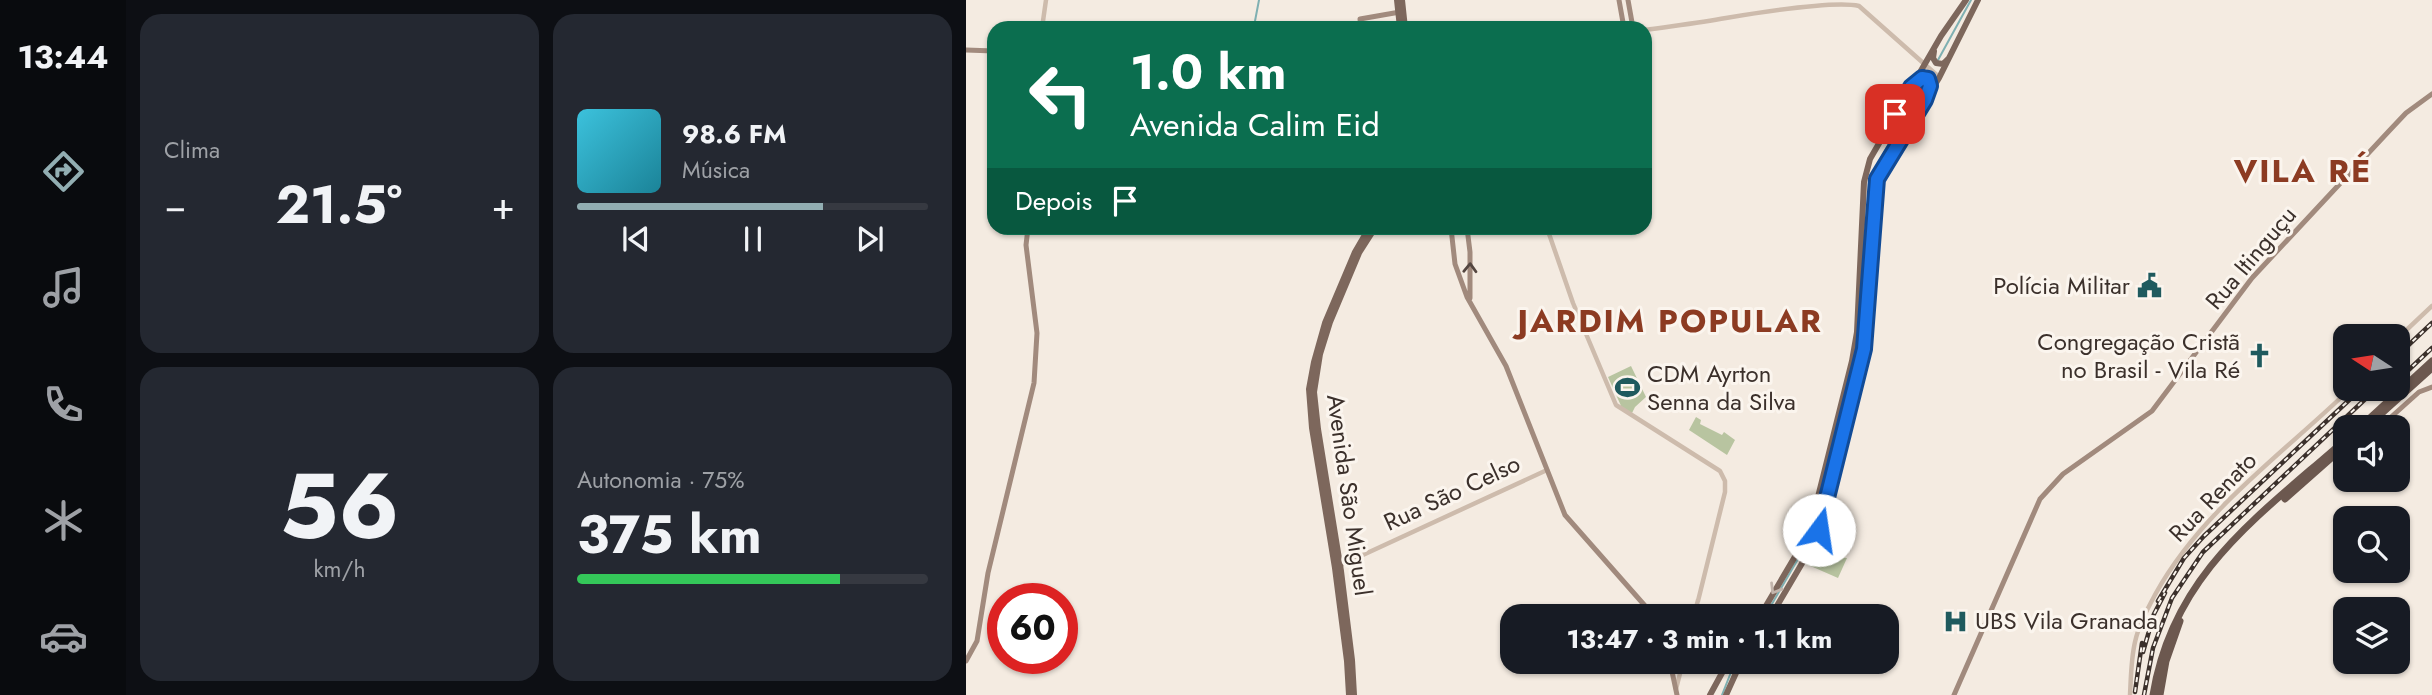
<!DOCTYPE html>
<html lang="pt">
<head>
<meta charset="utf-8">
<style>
  body { margin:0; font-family:Jost,sans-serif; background:#242831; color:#f1f3f6; height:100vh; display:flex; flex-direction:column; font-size:26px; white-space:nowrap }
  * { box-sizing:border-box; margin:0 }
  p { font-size:23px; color:#9ea1a6 }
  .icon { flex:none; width:38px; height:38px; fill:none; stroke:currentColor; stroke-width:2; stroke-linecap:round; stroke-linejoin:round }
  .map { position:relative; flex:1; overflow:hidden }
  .panel { display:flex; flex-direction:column; gap:14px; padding:14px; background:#0d0f14; width:840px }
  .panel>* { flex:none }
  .guide { position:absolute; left:21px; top:21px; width:665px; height:214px; border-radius:21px; box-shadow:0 2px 5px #0004; background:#0b6e4f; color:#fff; overflow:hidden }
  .needle { width:46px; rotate:282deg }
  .fabs { position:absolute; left:1367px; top:324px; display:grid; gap:14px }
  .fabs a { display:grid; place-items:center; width:77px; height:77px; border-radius:14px; background:#171b24; box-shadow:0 2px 5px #0004; font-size:35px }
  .speed { position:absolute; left:21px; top:583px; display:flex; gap:14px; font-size:35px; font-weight:700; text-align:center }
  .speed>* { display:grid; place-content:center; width:91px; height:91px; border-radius:50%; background:#171b24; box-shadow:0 2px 5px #0004; line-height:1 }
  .speed .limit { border:10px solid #d22; background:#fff; color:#111 }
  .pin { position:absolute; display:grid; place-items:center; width:60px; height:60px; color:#fff; margin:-30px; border-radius:14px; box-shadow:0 4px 10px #0006 }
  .me { position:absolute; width:77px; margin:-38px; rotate:14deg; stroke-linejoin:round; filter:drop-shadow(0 0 5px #0008) }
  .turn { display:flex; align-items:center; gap:24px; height:147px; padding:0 28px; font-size:32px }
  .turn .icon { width:91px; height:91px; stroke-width:2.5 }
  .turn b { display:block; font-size:49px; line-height:60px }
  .then { display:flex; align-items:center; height:66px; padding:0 28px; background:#0003; gap:14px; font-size:26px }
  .big { font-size:52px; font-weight:700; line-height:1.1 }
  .panel .tile { flex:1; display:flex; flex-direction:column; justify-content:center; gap:10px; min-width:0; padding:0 24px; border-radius:21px; background:#242831 }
  .panel .dial { align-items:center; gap:0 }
  .dial b { font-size:91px; line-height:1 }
  .song { display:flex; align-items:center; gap:21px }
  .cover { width:84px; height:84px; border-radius:10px; background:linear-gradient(135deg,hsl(190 70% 55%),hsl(190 70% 35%)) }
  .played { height:7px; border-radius:4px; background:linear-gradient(90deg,#92aeb2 70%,#363941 70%) }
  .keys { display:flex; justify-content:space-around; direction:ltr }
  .heat { display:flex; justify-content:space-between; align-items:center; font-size:38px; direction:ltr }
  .charge { height:10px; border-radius:5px; background:linear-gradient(90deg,#34c759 75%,#363941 0) }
  .panel .tiles { flex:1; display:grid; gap:14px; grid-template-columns:repeat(2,1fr) }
  .trip { position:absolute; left:534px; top:604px; width:399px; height:70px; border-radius:21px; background:#171b24; box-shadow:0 2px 5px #0004; font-weight:700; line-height:70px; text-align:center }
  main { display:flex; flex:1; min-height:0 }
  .tab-bar { display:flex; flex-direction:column; width:126px; justify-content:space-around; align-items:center; background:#090b0e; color:#9ea1a6 }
  .tab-bar .icon { width:49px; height:49px }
  .tab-bar .current { color:#92aeb2 }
  .tab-bar b { font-size:32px; color:#f1f3f6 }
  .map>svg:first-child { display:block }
</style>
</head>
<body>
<main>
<nav class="tab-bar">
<b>13:44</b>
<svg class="icon current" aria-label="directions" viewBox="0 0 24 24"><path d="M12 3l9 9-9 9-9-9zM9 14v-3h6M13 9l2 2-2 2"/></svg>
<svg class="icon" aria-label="music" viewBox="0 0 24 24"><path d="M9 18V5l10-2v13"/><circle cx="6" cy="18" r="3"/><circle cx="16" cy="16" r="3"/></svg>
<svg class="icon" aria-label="phone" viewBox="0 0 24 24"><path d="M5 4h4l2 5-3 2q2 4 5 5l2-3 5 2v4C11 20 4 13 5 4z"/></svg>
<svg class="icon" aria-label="climate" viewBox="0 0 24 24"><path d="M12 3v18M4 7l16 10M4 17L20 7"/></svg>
<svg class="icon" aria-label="car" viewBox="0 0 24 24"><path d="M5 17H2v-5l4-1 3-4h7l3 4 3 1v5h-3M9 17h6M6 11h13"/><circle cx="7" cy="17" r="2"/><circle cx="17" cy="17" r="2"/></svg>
</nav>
<section class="panel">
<div class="tiles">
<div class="tile"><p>Clima</p>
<div class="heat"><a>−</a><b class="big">21.5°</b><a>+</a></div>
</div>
<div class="tile">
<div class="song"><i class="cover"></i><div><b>98.6 FM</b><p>Música</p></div></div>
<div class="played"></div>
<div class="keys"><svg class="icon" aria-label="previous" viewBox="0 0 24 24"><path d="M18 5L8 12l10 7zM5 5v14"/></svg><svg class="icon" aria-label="pause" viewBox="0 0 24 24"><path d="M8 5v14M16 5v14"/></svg><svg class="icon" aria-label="next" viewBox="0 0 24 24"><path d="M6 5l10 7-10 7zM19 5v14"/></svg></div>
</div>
<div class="tile dial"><b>56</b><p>km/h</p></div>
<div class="tile"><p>Autonomia · 75%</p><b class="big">375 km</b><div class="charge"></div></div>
</div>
</section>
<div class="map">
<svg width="1466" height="695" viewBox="0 0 1466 695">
  <rect width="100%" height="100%" fill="#f4ebe1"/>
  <path fill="#b8c4a0" d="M955 82 961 86C957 117 924 144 912 171 907 183 907 197 906 209H901L906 172 943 106 951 86Z
    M665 366 680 397 669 407 666 413 656 408 642 377Z
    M730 417 735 420 734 424 756 435 758 432 769 440 761 455 723 430Z
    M847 555 881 558 872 578 840 564Z"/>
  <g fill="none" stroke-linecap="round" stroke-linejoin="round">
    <path stroke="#7fb0b2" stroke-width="2" d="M284 28 289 21 293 0
      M972 60 1005 0
      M799 616 847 533 891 364 908 172 959 83
      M756 695 769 662"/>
    <path stroke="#cdbbac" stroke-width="4.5" d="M76 28 80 0
      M679 30C706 26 733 23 760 18 790 13 868 0 893 6L973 77
      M581 228 607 303 650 405 754 471 759 481V492L732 601
      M1432 338 1466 306
      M373 566 581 470
      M728 616 732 600
      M710 689 717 662
      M1164 695C1165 677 1165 659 1169 642 1173 624 1182 608 1190 593 1236 510 1318 453 1385 388"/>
    <path stroke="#a18a7d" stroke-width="5" d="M653 0 658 28
      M662 0 667 28
      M395 28 394 19 434 12
      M0 50 28 51
      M485 228 489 264 501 297 540 366 599 515 688 616
      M501 228 504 252V298
      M1414 427 1453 392 1466 387
      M0 661 11 641 22 573 68 383 71 333 60 245 62 228
      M704 662 711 695
      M988 695 1074 499 1097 474 1186 411 1286 278 1423 131 1440 113 1466 94"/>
    <path stroke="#7d675c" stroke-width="6" d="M431 0 434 28
      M436 0 439 28
      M968 51 967 58 970 63 977 64 982 59
      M950 82 960 78 964 82V89
      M794 616 843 533 886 361 891 332 898 182 904 159 975 36 1000 0
      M805 616 848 543 854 530 898 349 911 179 973 78 1012 0
      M383 695 381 661 369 568 346 428 343 389 348 362 359 323 389 252 403 228
      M388 695 386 660 375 571 352 429 348 392 354 354 364 322 393 253 409 228
      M744 695 762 662
      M760 695 775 662"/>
    <path stroke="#6c584f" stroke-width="7" d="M1414 415 1466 368
      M1394 427 1466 361
      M1319 499 1379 446
      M1187 695C1207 573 1293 516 1379 440
      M1194 695 1200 661 1214 621"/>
    <defs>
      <path id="rail" d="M1432 355 1466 323
        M1432 380 1466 348
        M1192 601 1218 558 1238 536 1396 388
        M1177 652 1188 614 1199 593
        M1169 692 1176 643
        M1178 695 1187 648 1206 598 1237 552 1411 388"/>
    </defs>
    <use href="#rail" stroke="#3b302b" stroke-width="4.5"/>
    <use href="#rail" stroke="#fbf5ee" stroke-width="2" stroke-dasharray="5" stroke-linecap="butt"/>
  </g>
  <defs><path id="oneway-chevron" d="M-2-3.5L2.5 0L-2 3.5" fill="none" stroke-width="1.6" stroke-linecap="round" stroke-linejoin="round" transform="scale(1.75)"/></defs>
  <use stroke="#544640" href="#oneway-chevron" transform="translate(504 268) rotate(-88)"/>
  <use stroke="#c2b5ac" href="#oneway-chevron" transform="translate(809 589) rotate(121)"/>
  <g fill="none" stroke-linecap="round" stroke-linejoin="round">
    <defs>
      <path id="route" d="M853 530 898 349 911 179 959 100 964 86 962 79 956 78 945 87 929 114"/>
    </defs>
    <use href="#route" stroke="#114b97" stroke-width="18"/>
    <use href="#route" stroke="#1a73e8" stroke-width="12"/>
  </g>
  <defs>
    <symbol id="civic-bare" viewBox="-9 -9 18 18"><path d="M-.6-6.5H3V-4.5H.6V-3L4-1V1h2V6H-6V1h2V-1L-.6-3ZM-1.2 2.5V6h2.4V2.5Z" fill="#1f5a5e" stroke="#fbf5ee" stroke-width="2.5" paint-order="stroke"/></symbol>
    <symbol id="church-bare" viewBox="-9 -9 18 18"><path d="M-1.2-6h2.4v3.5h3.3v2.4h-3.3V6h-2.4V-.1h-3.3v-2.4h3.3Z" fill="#1f5a5e" stroke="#fbf5ee" stroke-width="2.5" paint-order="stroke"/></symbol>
    <symbol id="stadium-bare" viewBox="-9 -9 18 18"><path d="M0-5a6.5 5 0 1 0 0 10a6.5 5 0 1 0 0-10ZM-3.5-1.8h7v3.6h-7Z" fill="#1f5a5e" stroke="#fbf5ee" stroke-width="2.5" paint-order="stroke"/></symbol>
    <symbol id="hospital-bare" viewBox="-9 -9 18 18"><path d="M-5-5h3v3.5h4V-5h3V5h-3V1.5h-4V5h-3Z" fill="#1f5a5e" stroke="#fbf5ee" stroke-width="2.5" paint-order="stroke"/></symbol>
  </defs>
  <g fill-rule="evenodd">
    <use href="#civic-bare" x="1166" y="268" width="35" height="35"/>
    <use href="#church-bare" x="1276" y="338" width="35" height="35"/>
    <use href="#stadium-bare" x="644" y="370" width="35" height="35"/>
    <use href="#hospital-bare" x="972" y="604" width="35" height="35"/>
  </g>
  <g text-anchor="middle" stroke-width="6" stroke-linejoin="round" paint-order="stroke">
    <g font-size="24" fill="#3b302b" stroke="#fbf5ee">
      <text transform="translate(1285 258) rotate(-50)" y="8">Rua Itinguçu</text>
      <text transform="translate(486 493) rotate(-25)" y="8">Rua São Celso</text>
      <text transform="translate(383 495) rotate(82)" y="8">Avenida São Miguel</text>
      <text transform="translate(1247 497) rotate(-46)" y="8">Rua Renato</text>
    </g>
    <g font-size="24" fill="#3b302b" stroke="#fbf5ee" text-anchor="end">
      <text x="1164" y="294">Polícia Militar</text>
      <text x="1274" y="350">Congregação Cristã<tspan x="1274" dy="28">no Brasil - Vila Ré</tspan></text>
      <text x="681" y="382" text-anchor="start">CDM Ayrton<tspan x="681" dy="28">Senna da Silva</tspan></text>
      <text x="1009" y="629" text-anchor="start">UBS Vila Granada</text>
    </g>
    <g font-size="32" font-weight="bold" letter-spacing="2" fill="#8c3b22" stroke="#fbf5ee">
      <text x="1337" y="182">VILA RÉ</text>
      <text x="704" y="332">JARDIM POPULAR</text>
    </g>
  </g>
</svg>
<div class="fabs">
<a><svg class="needle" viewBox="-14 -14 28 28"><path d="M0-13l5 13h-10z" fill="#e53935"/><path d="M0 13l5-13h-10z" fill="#9ea1a6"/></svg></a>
<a><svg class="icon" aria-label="sound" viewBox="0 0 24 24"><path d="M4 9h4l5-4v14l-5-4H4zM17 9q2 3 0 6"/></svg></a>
<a><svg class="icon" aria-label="search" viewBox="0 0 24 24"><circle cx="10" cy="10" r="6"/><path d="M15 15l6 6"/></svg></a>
<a><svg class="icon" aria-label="layers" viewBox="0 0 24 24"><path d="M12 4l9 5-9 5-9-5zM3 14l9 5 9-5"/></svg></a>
</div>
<div class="speed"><div class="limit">60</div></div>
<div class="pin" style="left:929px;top:114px;background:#d93025"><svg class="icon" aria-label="arrive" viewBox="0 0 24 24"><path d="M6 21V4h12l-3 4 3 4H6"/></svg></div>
<svg class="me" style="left:853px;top:530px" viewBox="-20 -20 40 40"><circle r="19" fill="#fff"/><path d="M0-13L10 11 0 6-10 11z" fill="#1a73e8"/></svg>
<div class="trip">13:47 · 3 min · 1.1 km</div>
<div class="guide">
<div class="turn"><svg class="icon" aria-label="left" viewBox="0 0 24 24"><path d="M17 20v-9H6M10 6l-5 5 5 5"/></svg><div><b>1.0 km</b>Avenida Calim Eid</div></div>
<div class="then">Depois<svg class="icon" aria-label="arrive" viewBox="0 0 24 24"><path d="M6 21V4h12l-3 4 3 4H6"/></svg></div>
</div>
</div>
</main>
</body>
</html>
